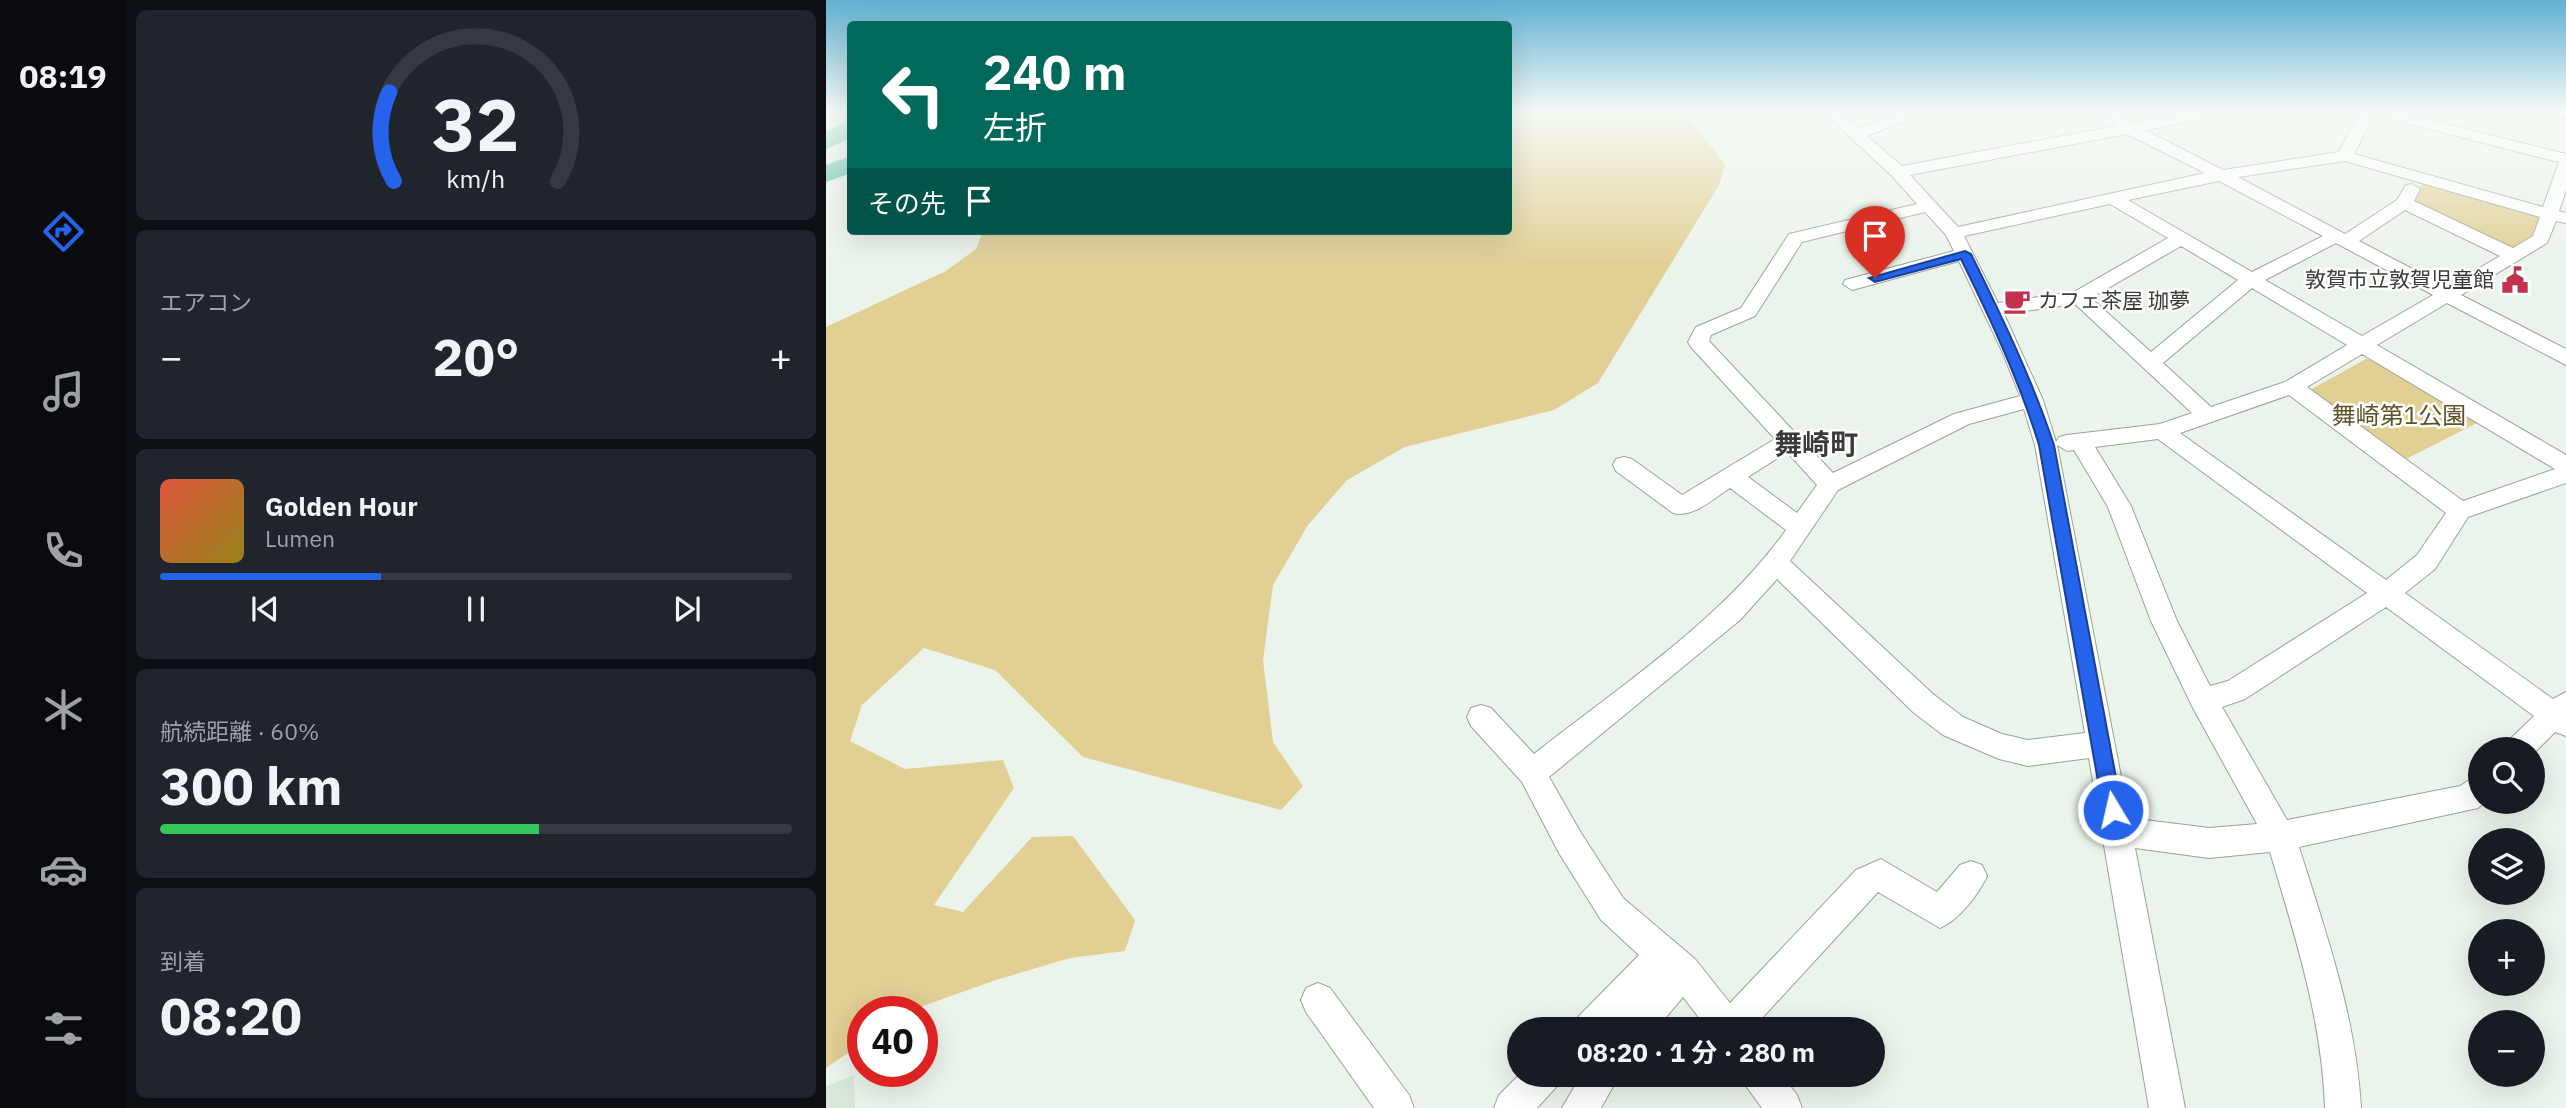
<!DOCTYPE html>
<html lang="ja">
<head>
<meta charset="utf-8">
<style>
  body { margin:0; font-family:"IBM Plex Sans","Noto Sans JP",sans-serif; background:#20242c; color:#f1f3f6; height:100vh; display:flex; flex-direction:column; font-size:26px; white-space:nowrap }
  * { box-sizing:border-box; margin:0 }
  p { font-size:23px; color:#9ea1a6 }
  .icon { flex:none; width:38px; height:38px; fill:none; stroke:currentColor; stroke-width:2; stroke-linecap:round; stroke-linejoin:round }
  .map { position:relative; flex:1; overflow:hidden }
  .sheet { display:flex; flex-direction:column; gap:10px; padding:10px; background:#0d0f14; width:700px }
  .sheet>* { flex:none }
  .guide { position:absolute; left:21px; top:21px; width:665px; height:214px; border-radius:7px; box-shadow:0 7px 28px #0002; background:#00695c; color:#fff; overflow:hidden }
  .controls { position:absolute; left:1642px; top:737px; display:grid; gap:14px }
  .controls a { display:grid; place-items:center; width:77px; height:77px; border-radius:50%; background:#171b24; box-shadow:0 7px 28px #0002; font-size:35px }
  .speed { position:absolute; left:21px; top:996px; display:flex; gap:14px; font-size:35px; font-weight:700; text-align:center }
  .speed>* { display:grid; place-content:center; width:91px; height:91px; border-radius:50%; background:#171b24; box-shadow:0 7px 28px #0002; line-height:1 }
  .speed .limit { border:10px solid #d22; background:#fff; color:#111 }
  .pin { position:absolute; display:grid; place-items:center; width:60px; height:60px; color:#fff; margin:-72px -30px; border-radius:50% 50% 50% 0; rotate:-45deg; box-shadow:0 0 7px #0007 }
  .pin .icon { rotate:45deg }
  .me { position:absolute; width:77px; margin:-38px; rotate:351deg; stroke-linejoin:round; filter:drop-shadow(0 0 5px #0008) }
  .turn { display:flex; align-items:center; gap:24px; height:147px; padding:0 21px; font-size:32px }
  .turn .icon { width:91px; height:91px; stroke-width:2.5 }
  .turn b { display:block; font-size:49px; line-height:60px }
  .then { display:flex; align-items:center; height:66px; padding:0 21px; background:#0003; gap:14px; font-size:26px }
  .big { font-size:52px; font-weight:700; line-height:1.1 }
  .sheet .widget { flex:1; display:flex; flex-direction:column; justify-content:center; gap:10px; min-width:0; padding:0 24px; border-radius:10px; background:#20242c }
  .sheet .dial { align-items:center; gap:0 }
  .dial svg { height:182px; overflow:visible; fill:none; stroke:#363941; stroke-width:7; stroke-linecap:round; text-anchor:middle }
  .dial text { fill:#f1f3f6; stroke:none }
  .song { display:flex; align-items:center; gap:21px }
  .cover { width:84px; height:84px; border-radius:10px; background:linear-gradient(135deg,hsl(10 70% 55%),hsl(50 70% 35%)) }
  .played { height:7px; border-radius:4px; background:linear-gradient(90deg,#2563eb 35%,#363941 35%) }
  .keys { display:flex; justify-content:space-around; direction:ltr }
  .heat { display:flex; justify-content:space-between; align-items:center; font-size:38px; direction:ltr }
  .charge { height:10px; border-radius:5px; background:linear-gradient(90deg,#34c759 60%,#363941 0) }
  .trip { position:absolute; left:681px; top:1017px; width:378px; height:70px; border-radius:35px; background:#171b24; box-shadow:0 7px 28px #0002; font-weight:700; line-height:70px; text-align:center }
  main { display:flex; flex:1; min-height:0 }
  .menu { display:flex; flex-direction:column; width:126px; justify-content:space-around; align-items:center; background:#090b0e; color:#9ea1a6 }
  .menu .icon { width:49px; height:49px }
  .menu .current { color:#2563eb }
  .menu b { font-size:32px; color:#f1f3f6 }
  .map>svg:first-child { display:block }
</style>
</head>
<body>
<main>
<nav class="menu">
<b>08:19</b>
<svg class="icon current" aria-label="directions" viewBox="0 0 24 24"><path d="M12 3l9 9-9 9-9-9zM9 14v-3h6M13 9l2 2-2 2"/></svg>
<svg class="icon" aria-label="music" viewBox="0 0 24 24"><path d="M9 18V5l10-2v13"/><circle cx="6" cy="18" r="3"/><circle cx="16" cy="16" r="3"/></svg>
<svg class="icon" aria-label="phone" viewBox="0 0 24 24"><path d="M5 4h4l2 5-3 2q2 4 5 5l2-3 5 2v4C11 20 4 13 5 4z"/></svg>
<svg class="icon" aria-label="climate" viewBox="0 0 24 24"><path d="M12 3v18M4 7l16 10M4 17L20 7"/></svg>
<svg class="icon" aria-label="car" viewBox="0 0 24 24"><path d="M5 17H2v-5l4-1 3-4h7l3 4 3 1v5h-3M9 17h6M6 11h13"/><circle cx="7" cy="17" r="2"/><circle cx="17" cy="17" r="2"/></svg>
<svg class="icon" aria-label="filters" viewBox="0 0 24 24"><path d="M4 7h16M4 17h16"/><circle cx="9" cy="7" r="2"/><circle cx="15" cy="17" r="2"/></svg>
</nav>
<section class="sheet">
<div class="widget dial"><svg viewBox="0 0 100 80">
<path d="M14 69A42 42 0 1 1 86 69"/>
<path d="M14 69A42 42 0 0 1 12 30" stroke="#2563eb"/>
<text x="50" y="56" font-size="32" font-weight="700">32</text>
<text x="50" y="72" font-size="11">km/h</text>
</svg></div>
<div class="widget"><p>エアコン</p>
<div class="heat"><a>−</a><b class="big">20°</b><a>+</a></div>
</div>
<div class="widget">
<div class="song"><i class="cover"></i><div><b>Golden Hour</b><p>Lumen</p></div></div>
<div class="played"></div>
<div class="keys"><svg class="icon" aria-label="previous" viewBox="0 0 24 24"><path d="M18 5L8 12l10 7zM5 5v14"/></svg><svg class="icon" aria-label="pause" viewBox="0 0 24 24"><path d="M8 5v14M16 5v14"/></svg><svg class="icon" aria-label="next" viewBox="0 0 24 24"><path d="M6 5l10 7-10 7zM19 5v14"/></svg></div>
</div>
<div class="widget"><p>航続距離 · 60%</p><b class="big">300 km</b><div class="charge"></div></div>
<div class="widget"><p>到着</p><b class="big">08:20</b></div>
</section>
<div class="map">
<svg width="1740" height="1108" viewBox="0 0 1740 1108">
  <rect width="100%" height="100%" fill="#ebf4eb"/>
  <path fill="#d9e7d9" d="M28 1075 29 1108H0V1086Z"/>
  <path fill="#e1cf94" d="M683 111H857L899 164 893 185 772 383 728 410 579 447 521 480 482 525 447 585 437 660 447 742 477 786 455 810 257 757 169 670 98 648 36 705 24 741 79 769 177 760 188 788 108 905 137 912 206 837 247 836 309 920 299 951 244 958 170 980 83 1011 37 1012V1043L0 1068V327L120 271 150 249 157 231H682Z
    M1597 182 1715 215 1708 235 1686 249 1587 202Z
    M1540 359 1553 361 1653 422 1574 462 1482 391Z"/>
  <g fill="none" stroke-linecap="round" stroke-linejoin="round">
    <defs>
      <path id="minor" d="M996 111H1013L1033 128 1078 111H1099L1096 114 1041 136 1076 166 1290 126 1272 111H1289L1306 123 1373 111H1405L1397 116 1319 130 1397 170 1513 152 1534 111H1567L1740 154V190L1733 211 1740 213V223L1730 221 1721 243 1635 295 1740 349V365L1621 303 1551 345 1740 455V483L1642 517 1609 569 1579 593 1727 699 1740 692V736L1729 732 1706 755V749H1679L1683 740 1708 716 1560 607 1419 699 1396 707 1461 820 1634 786 1654 773V802H1659L1652 808 1473 847C1500 933 1530 1017 1535 1108H1499C1496 1019 1469 936 1444 852L1383 858 1309 848 1359 1108H1323L1263 758 1202 766 1173 759 1117 735 1087 712 951 579 914 620 723 777 755 833 797 898 869 959 904 1003 1030 870 1055 859 1111 892 1134 865 1145 861 1156 865 1161 876C1152 895 1133 920 1114 928L1052 892 926 1029H882L857 997 830 1029H791L793 1023 788 1029H747L752 1017 813 955 775 920 733 853 696 782 645 726 641 717 645 708 655 705 665 708 708 754C793 687 897 619 960 530L904 488C888 498 866 519 847 513L790 471 787 465 790 459 798 457 806 459 856 495 949 439 865 347 862 342 870 327 915 308 963 234 1091 204 1066 176ZM1548 115 1733 162 1717 207 1528 154ZM1301 134 1379 173 1132 227 1084 175ZM1519 161 1714 217 1707 236 1687 248 1588 201 1594 189 1586 184 1580 185 1571 200 1519 234 1412 177ZM1393 181 1497 236 1426 272 1302 200ZM1284 204 1342 238 1248 292 1172 303 1138 236ZM1579 210 1674 256 1621 287 1533 241ZM1099 212 1120 235 1128 251 1019 280 1017 284 1026 290 1133 261 1176 351 1194 396 1128 414 1007 473 883 341 885 335 929 316 976 242ZM1510 243 1607 295 1536 336 1439 280ZM1355 246 1412 280 1325 352 1265 298ZM1426 288 1521 345 1459 382 1385 407 1337 363ZM1249 304 1366 413 1334 424 1241 435 1233 437 1230 442 1217 400 1178 314ZM1536 354 1729 469 1637 501 1481 387ZM1463 395 1620 513 1591 555 1560 580 1354 433ZM1198 409 1209 445 1259 733 1202 740 1176 734 1137 717 1107 694 964 561 1012 490 1143 424ZM1332 439 1541 593 1402 681 1384 686 1351 621 1305 506 1269 447ZM1231 445 1241 451 1248 450 1282 507 1325 621 1367 708 1431 824 1383 828 1303 818ZM961 452 991 485 971 513 922 477Z
        M1719 111H1740V119L1722 114Z
        M492 983 504 988 583 1095 588 1108H548L480 1012 475 1000 480 988Z
        M694 1074H736L731 1086 711 1108H668L673 1095Z
        M756 1074H794L775 1108H736Z
        M915 1074H955L971 1095 976 1108H936L920 1086Z"/>
      <path id="highway" d="M24 121V138L0 149V132Z
        M24 157V173L0 182V165Z"/>
    </defs>
    <use href="#minor" stroke="#9aa29a" stroke-width="2"/>
    <use href="#highway" stroke="#cfd0cf" stroke-width="1"/>
    <use href="#minor" fill="#fff" fill-rule="evenodd"/>
    <use href="#highway" fill="#3dbc9b" fill-rule="evenodd"/>
  </g>
  <linearGradient id="sky" x2="0" y2="1"><stop stop-color="#61b0d0"/><stop offset="0.42" stop-color="#f6faf6"/><stop offset="1" stop-color="#f6faf6" stop-opacity="0"/></linearGradient>
  <rect width="1740" height="266" fill="url(#sky)"/>
  <path fill="#2563eb" stroke="#184099" stroke-width="2" d="M1139 251 1145 254C1176 317 1206 379 1228 445L1296 810 1293 816 1287 819 1280 816 1277 810 1213 445C1193 380 1165 320 1135 259L1049 282 1043 278Z"/>
  <defs>
    <symbol id="civic-bare" viewBox="-9 -9 18 18"><path d="M-.6-6.5H3V-4.5H.6V-3L4-1V1h2V6H-6V1h2V-1L-.6-3ZM-1.2 2.5V6h2.4V2.5Z" fill="#c3324d" stroke="#fdfffd" stroke-width="2.5" paint-order="stroke"/></symbol>
    <symbol id="cafe-bare" viewBox="-9 -9 18 18"><path d="M-5.5-4.5H6V0H3Q3 3.5 0 3.5H-2.5Q-5.5 3.5-5.5 0ZM3-3.2v2h1.7v-2ZM-6 4.5H4V6H-6Z" fill="#c3324d" stroke="#fdfffd" stroke-width="2.5" paint-order="stroke"/></symbol>
  </defs>
  <g fill-rule="evenodd">
    <use href="#civic-bare" x="1670" y="261" width="38" height="38"/>
    <use href="#cafe-bare" x="1172" y="282" width="38" height="38"/>
  </g>
  <g text-anchor="middle" stroke-width="5" stroke-linejoin="round" paint-order="stroke">
    <g font-size="21" fill="#393c39" stroke="#fdfffd" text-anchor="end">
      <text x="1668" y="287">敦賀市立敦賀児童館</text>
      <text x="1212" y="308" text-anchor="start">カフェ茶屋 珈夢</text>
    </g>
    <g font-size="24" fill="#5d5127" stroke="#fdfffd">
      <text x="1573" y="424">舞崎第1公園</text>
    </g>
    <g font-size="28" font-weight="bold" fill="#393c39" stroke="#fdfffd">
      <text x="990" y="454">舞崎町</text>
    </g>
  </g>
</svg>
<div class="controls">
<a><svg class="icon" aria-label="search" viewBox="0 0 24 24"><circle cx="10" cy="10" r="6"/><path d="M15 15l6 6"/></svg></a>
<a><svg class="icon" aria-label="layers" viewBox="0 0 24 24"><path d="M12 4l9 5-9 5-9-5zM3 14l9 5 9-5"/></svg></a>
<a>+</a>
<a>−</a>
</div>
<div class="speed"><div class="limit">40</div></div>
<div class="pin" style="left:1049px;top:278px;background:#d93025"><svg class="icon" aria-label="arrive" viewBox="0 0 24 24"><path d="M6 21V4h12l-3 4 3 4H6"/></svg></div>
<svg class="me" style="left:1287px;top:810px" viewBox="-20 -20 40 40"><circle r="17" fill="#2563eb" stroke="#fff" stroke-width="3"/><path d="M0-11L8 9 0 5-8 9z" fill="#fff"/></svg>
<div class="trip">08:20 · 1 分 · 280 m</div>
<div class="guide">
<div class="turn"><svg class="icon" aria-label="left" viewBox="0 0 24 24"><path d="M17 20v-9H6M10 6l-5 5 5 5"/></svg><div><b>240 m</b>左折</div></div>
<div class="then">その先<svg class="icon" aria-label="arrive" viewBox="0 0 24 24"><path d="M6 21V4h12l-3 4 3 4H6"/></svg></div>
</div>
</div>
</main>
</body>
</html>
